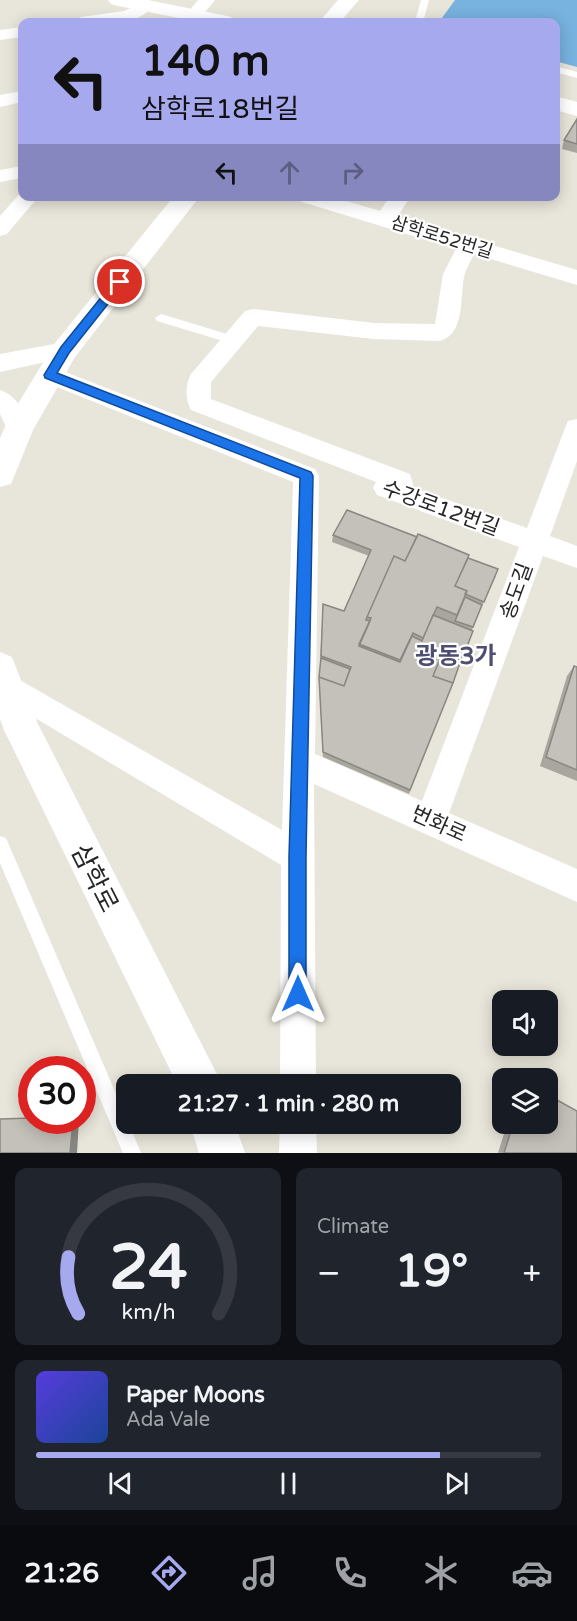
<!DOCTYPE html>
<html lang="en">
<head>
<meta charset="utf-8">
<style>
  body { margin:0; font-family:"Varela Round","Noto Sans KR",sans-serif; background:#20242c; color:#f1f3f6; height:100vh; display:flex; flex-direction:column; font-size:22px; white-space:nowrap }
  * { box-sizing:border-box; margin:0 }
  p { font-size:20px; color:#9ea1a6 }
  .icon { flex:none; width:33px; height:33px; fill:none; stroke:currentColor; stroke-width:2; stroke-linecap:round; stroke-linejoin:round }
  .map { position:relative; height:1153px; overflow:hidden }
  .sheet { display:flex; flex-direction:column; gap:15px; padding:15px; background:#0d0f14; flex:1 }
  .sheet>* { flex:none }
  .banner { position:absolute; left:18px; top:18px; width:542px; height:183px; border-radius:12px; box-shadow:0 3px 15px #0003; background:#a7a9ee; color:#111; overflow:hidden }
  .buttons { position:absolute; left:492px; top:990px; display:grid; gap:12px }
  .buttons a { display:grid; place-items:center; width:66px; height:66px; border-radius:12px; background:#171b24; box-shadow:0 3px 15px #0003; font-size:30px }
  .speed { position:absolute; left:18px; top:1056px; display:flex; gap:12px; font-size:30px; font-weight:700; text-align:center }
  .speed>* { display:grid; place-content:center; width:78px; height:78px; border-radius:50%; background:#171b24; box-shadow:0 3px 15px #0003; line-height:1 }
  .speed .limit { border:9px solid #d22; background:#fff; color:#111 }
  .pin { position:absolute; display:grid; place-items:center; width:51px; height:51px; color:#fff; margin:-26px; border:3px solid #fff; border-radius:50%; box-shadow:0 2px 6px #0007 }
  .me { position:absolute; width:66px; margin:-33px; rotate:0deg; stroke-linejoin:round; filter:drop-shadow(0 0 4px #0008) }
  .turn { display:flex; align-items:center; gap:21px; height:126px; padding:0 24px; font-size:27px }
  .turn .icon { width:78px; height:78px; stroke-width:2.5 }
  .turn b { display:block; font-size:42px; line-height:51px }
  .lanes { display:flex; align-items:center; height:57px; padding:0 24px; background:#0003; justify-content:center; gap:30px; direction:ltr }
  .lanes .off { opacity:.35 }
  .big { font-size:45px; font-weight:700; line-height:1.1 }
  .sheet .widget { flex:1; display:flex; flex-direction:column; justify-content:center; gap:9px; min-width:0; padding:0 21px; border-radius:12px; background:#20242c }
  .sheet .dial { align-items:center; gap:0 }
  .dial svg { height:156px; overflow:visible; fill:none; stroke:#363941; stroke-width:7; stroke-linecap:round; text-anchor:middle }
  .dial text { fill:#f1f3f6; stroke:none }
  .song { display:flex; align-items:center; gap:18px }
  .cover { width:72px; height:72px; border-radius:9px; background:linear-gradient(135deg,hsl(250 70% 55%),hsl(220 70% 35%)) }
  .played { height:6px; border-radius:3px; background:linear-gradient(90deg,#a7a9ee 80%,#363941 80%) }
  .keys { display:flex; justify-content:space-around; direction:ltr }
  .heat { display:flex; justify-content:space-between; align-items:center; font-size:33px; direction:ltr }
  .sheet .tiles { flex:1; display:grid; gap:15px; grid-template-columns:1fr 1fr }
  .widget:last-child { grid-column:span 2 }
  .trip { position:absolute; left:116px; top:1074px; width:345px; height:60px; border-radius:12px; background:#171b24; box-shadow:0 3px 15px #0003; font-weight:700; line-height:60px; text-align:center }
  .dock { display:flex; height:96px; justify-content:space-around; align-items:center; background:#090b0e; color:#9ea1a6 }
  .dock .icon { width:42px; height:42px }
  .dock .selected { color:#a7a9ee }
  .dock b { font-size:27px; color:#f1f3f6 }
  .map>svg:first-child { display:block }
</style>
</head>
<body>
<div class="map">
<svg width="577" height="1153" viewBox="0 0 577 1153">
  <rect width="100%" height="100%" fill="#e8e5da"/>
  <path fill="#78b2df" d="M455 0H577V67L555 61V22H439Z"/>
  <g fill="none" stroke-linecap="round" stroke-linejoin="round">
    <path fill="#fff" fill-rule="evenodd" d="M421 0H429L423 22H415Z
      M555 66 577 72V78L555 72Z
      M161 314 237 337 239 340 233 344 157 321 155 318Z
      M0 836 6 838 126 1117V1124H129L141 1153H123L0 863Z"/>
    <path fill="#fff" fill-rule="evenodd" d="M198 0H215L197 22H180Z
      M145 1 153 6C138 27 95 25 72 22L81 17 124 11Z
      M22 27V37L0 40V30Z
      M22 91V102L0 107V95Z
      M22 166V178L0 182V170Z
      M22 191V196H39L7 234 0 236V216Z
      M296 196H330L380 211 390 196H411L397 217 577 270V285L474 254C471 261 466 269 464 277 460 298 465 334 440 341L374 339 258 326 211 382V399L410 474 414 488 527 528 565 428 568 421 577 419V461L550 536 577 546V568L543 556 449 813 577 869V902L314 784 316 1084H280L281 865 0 697V672L4 671 282 830 293 482 42 381 38 375 42 369 50 366 315 469 319 476 315 754 422 801 519 547 377 495 373 488 376 482 191 410C185 400 185 384 191 374L245 311 253 309 374 323 435 324 443 274 456 249 299 201Z
      M65 342 73 344 76 350 73 356 0 372V354Z
      M0 390C18 396 23 412 31 428L28 435 19 437 10 435 0 414Z
      M280 1124H316L317 1153H279Z"/>
    <path fill="#fff" fill-rule="evenodd" d="M108 0H148L227 16 234 18 237 22H199L118 6 111 4Z
      M338 0H359L340 22H319Z
      M555 96 577 102V116L555 110Z
      M174 196H200L75 357 33 430 11 484 0 487V438L8 420 55 343Z
      M0 652 12 657 38 724 222 1084H177L4 730 0 719Z
      M190 1124H235L245 1153H199Z"/>
  </g>
  <path fill="#a9a6a0" d="M577 119V153L562 149 564 140Z
    M333 535 468 558 496 576 481 608 472 630 473 631 409 794 323 757 319 683 323 604 344 611 369 556 332 542Z
    M574 666 577 667V781L540 766 567 676Z
    M507 1124H548L577 1153H498Z"/>
  <path fill="#898782" d="M73 1120H79L77 1153H70Z"/>
  <path fill="#c4c1ba" stroke="#898782" stroke-width="1.5" d="M577 119V144L564 140Z
    M347 510 417 537 405 561 394 556 367 617 366 620 370 621 359 646 400 662 412 636 422 641 433 615 473 631 463 657 444 649 433 676 453 683 410 790 323 752 319 677 344 686 351 667 321 656 323 604 344 611 371 550 333 535Z
    M418 534 469 555 455 586 467 591 457 615 437 607 423 638 413 633 400 660 359 644 371 618 367 617 394 556 405 561Z
    M468 558 498 569 484 602 465 594 467 591 455 586Z
    M465 597 482 605 473 627 455 621Z
    M443 652 461 660 453 683 433 676Z
    M321 658 350 669 344 686 319 677Z
    M574 666 577 667V770L546 757Z
    M548 1095 577 1111V1153H504L513 1124H548Z
    M32 1118V1120H73L70 1153H0V1119Z"/>
  <path fill="#1a73e8" stroke="#114b97" stroke-width="1.5" d="M120 278 125 282 123 285 69 353 57 373 311 472 313 476 306 857V994L304 1000 298 1002 292 1000 289 994V857L300 478 45 378 44 375 61 347 116 279Z"/>
  <g text-anchor="middle" stroke-width="4.5" stroke-linejoin="round" paint-order="stroke">
    <g font-size="18" fill="#272727" stroke="#fff">
      <text transform="translate(442 237) rotate(17)" y="6">삼학로52번길</text>
    </g>
    <g font-size="21" fill="#272727" stroke="#fff">
      <text transform="translate(441 508) rotate(20)" y="7">수강로12번길</text>
      <text transform="translate(516 591) rotate(-70)" y="7">송도길</text>
      <text transform="translate(439 824) rotate(24)" y="7">번화로</text>
    </g>
    <g font-size="24" font-weight="bold" fill="#4e4e72" stroke="#fff">
      <text x="456" y="664">광동3가</text>
    </g>
    <g font-size="26" fill="#272727" stroke="#fff">
      <text transform="translate(95 878) rotate(63)" y="9">삼학로</text>
    </g>
  </g>
</svg>
<div class="buttons">
<a><svg class="icon" aria-label="sound" viewBox="0 0 24 24"><path d="M4 9h4l5-4v14l-5-4H4zM17 9q2 3 0 6"/></svg></a>
<a><svg class="icon" aria-label="layers" viewBox="0 0 24 24"><path d="M12 4l9 5-9 5-9-5zM3 14l9 5 9-5"/></svg></a>
</div>
<div class="speed"><div class="limit">30</div></div>
<div class="pin" style="left:120px;top:282px;background:#d93025"><svg class="icon" aria-label="arrive" viewBox="0 0 24 24"><path d="M6 21V4h12l-3 4 3 4H6"/></svg></div>
<svg class="me" style="left:298px;top:994px" viewBox="-20 -20 40 40"><path d="M0-17L14 15 0 8-14 15z" fill="#1a73e8" stroke="#fff" stroke-width="4"/></svg>
<div class="trip">21:27 · 1 min · 280 m</div>
<div class="banner">
<div class="turn"><svg class="icon" aria-label="left" viewBox="0 0 24 24"><path d="M17 20v-9H6M10 6l-5 5 5 5"/></svg><div><b>140 m</b>삼학로18번길</div></div>
<div class="lanes"><svg class="icon" aria-label="left" viewBox="0 0 24 24"><path d="M17 20v-9H6M10 6l-5 5 5 5"/></svg><svg class="icon off" aria-label="ahead" viewBox="0 0 24 24"><path d="M12 20V5M6 11l6-6 6 6"/></svg><svg class="icon off" aria-label="right" viewBox="0 0 24 24"><path d="M7 20v-9h11M14 6l5 5-5 5"/></svg></div>
</div>
</div>
<section class="sheet">
<div class="tiles">
<div class="widget dial"><svg viewBox="0 0 100 80">
<path d="M14 69A42 42 0 1 1 86 69"/>
<path d="M14 69A42 42 0 0 1 9 40" stroke="#a7a9ee"/>
<text x="50" y="56" font-size="32" font-weight="700">24</text>
<text x="50" y="72" font-size="11">km/h</text>
</svg></div>
<div class="widget"><p>Climate</p>
<div class="heat"><a>−</a><b class="big">19°</b><a>+</a></div>
</div>
<div class="widget">
<div class="song"><i class="cover"></i><div><b>Paper Moons</b><p>Ada Vale</p></div></div>
<div class="played"></div>
<div class="keys"><svg class="icon" aria-label="previous" viewBox="0 0 24 24"><path d="M18 5L8 12l10 7zM5 5v14"/></svg><svg class="icon" aria-label="pause" viewBox="0 0 24 24"><path d="M8 5v14M16 5v14"/></svg><svg class="icon" aria-label="next" viewBox="0 0 24 24"><path d="M6 5l10 7-10 7zM19 5v14"/></svg></div>
</div>
</div>
</section>
<nav class="dock">
<b>21:26</b>
<svg class="icon selected" aria-label="directions" viewBox="0 0 24 24"><path d="M12 3l9 9-9 9-9-9zM9 14v-3h6M13 9l2 2-2 2"/></svg>
<svg class="icon" aria-label="music" viewBox="0 0 24 24"><path d="M9 18V5l10-2v13"/><circle cx="6" cy="18" r="3"/><circle cx="16" cy="16" r="3"/></svg>
<svg class="icon" aria-label="phone" viewBox="0 0 24 24"><path d="M5 4h4l2 5-3 2q2 4 5 5l2-3 5 2v4C11 20 4 13 5 4z"/></svg>
<svg class="icon" aria-label="climate" viewBox="0 0 24 24"><path d="M12 3v18M4 7l16 10M4 17L20 7"/></svg>
<svg class="icon" aria-label="car" viewBox="0 0 24 24"><path d="M5 17H2v-5l4-1 3-4h7l3 4 3 1v5h-3M9 17h6M6 11h13"/><circle cx="7" cy="17" r="2"/><circle cx="17" cy="17" r="2"/></svg>
</nav>
</body>
</html>
